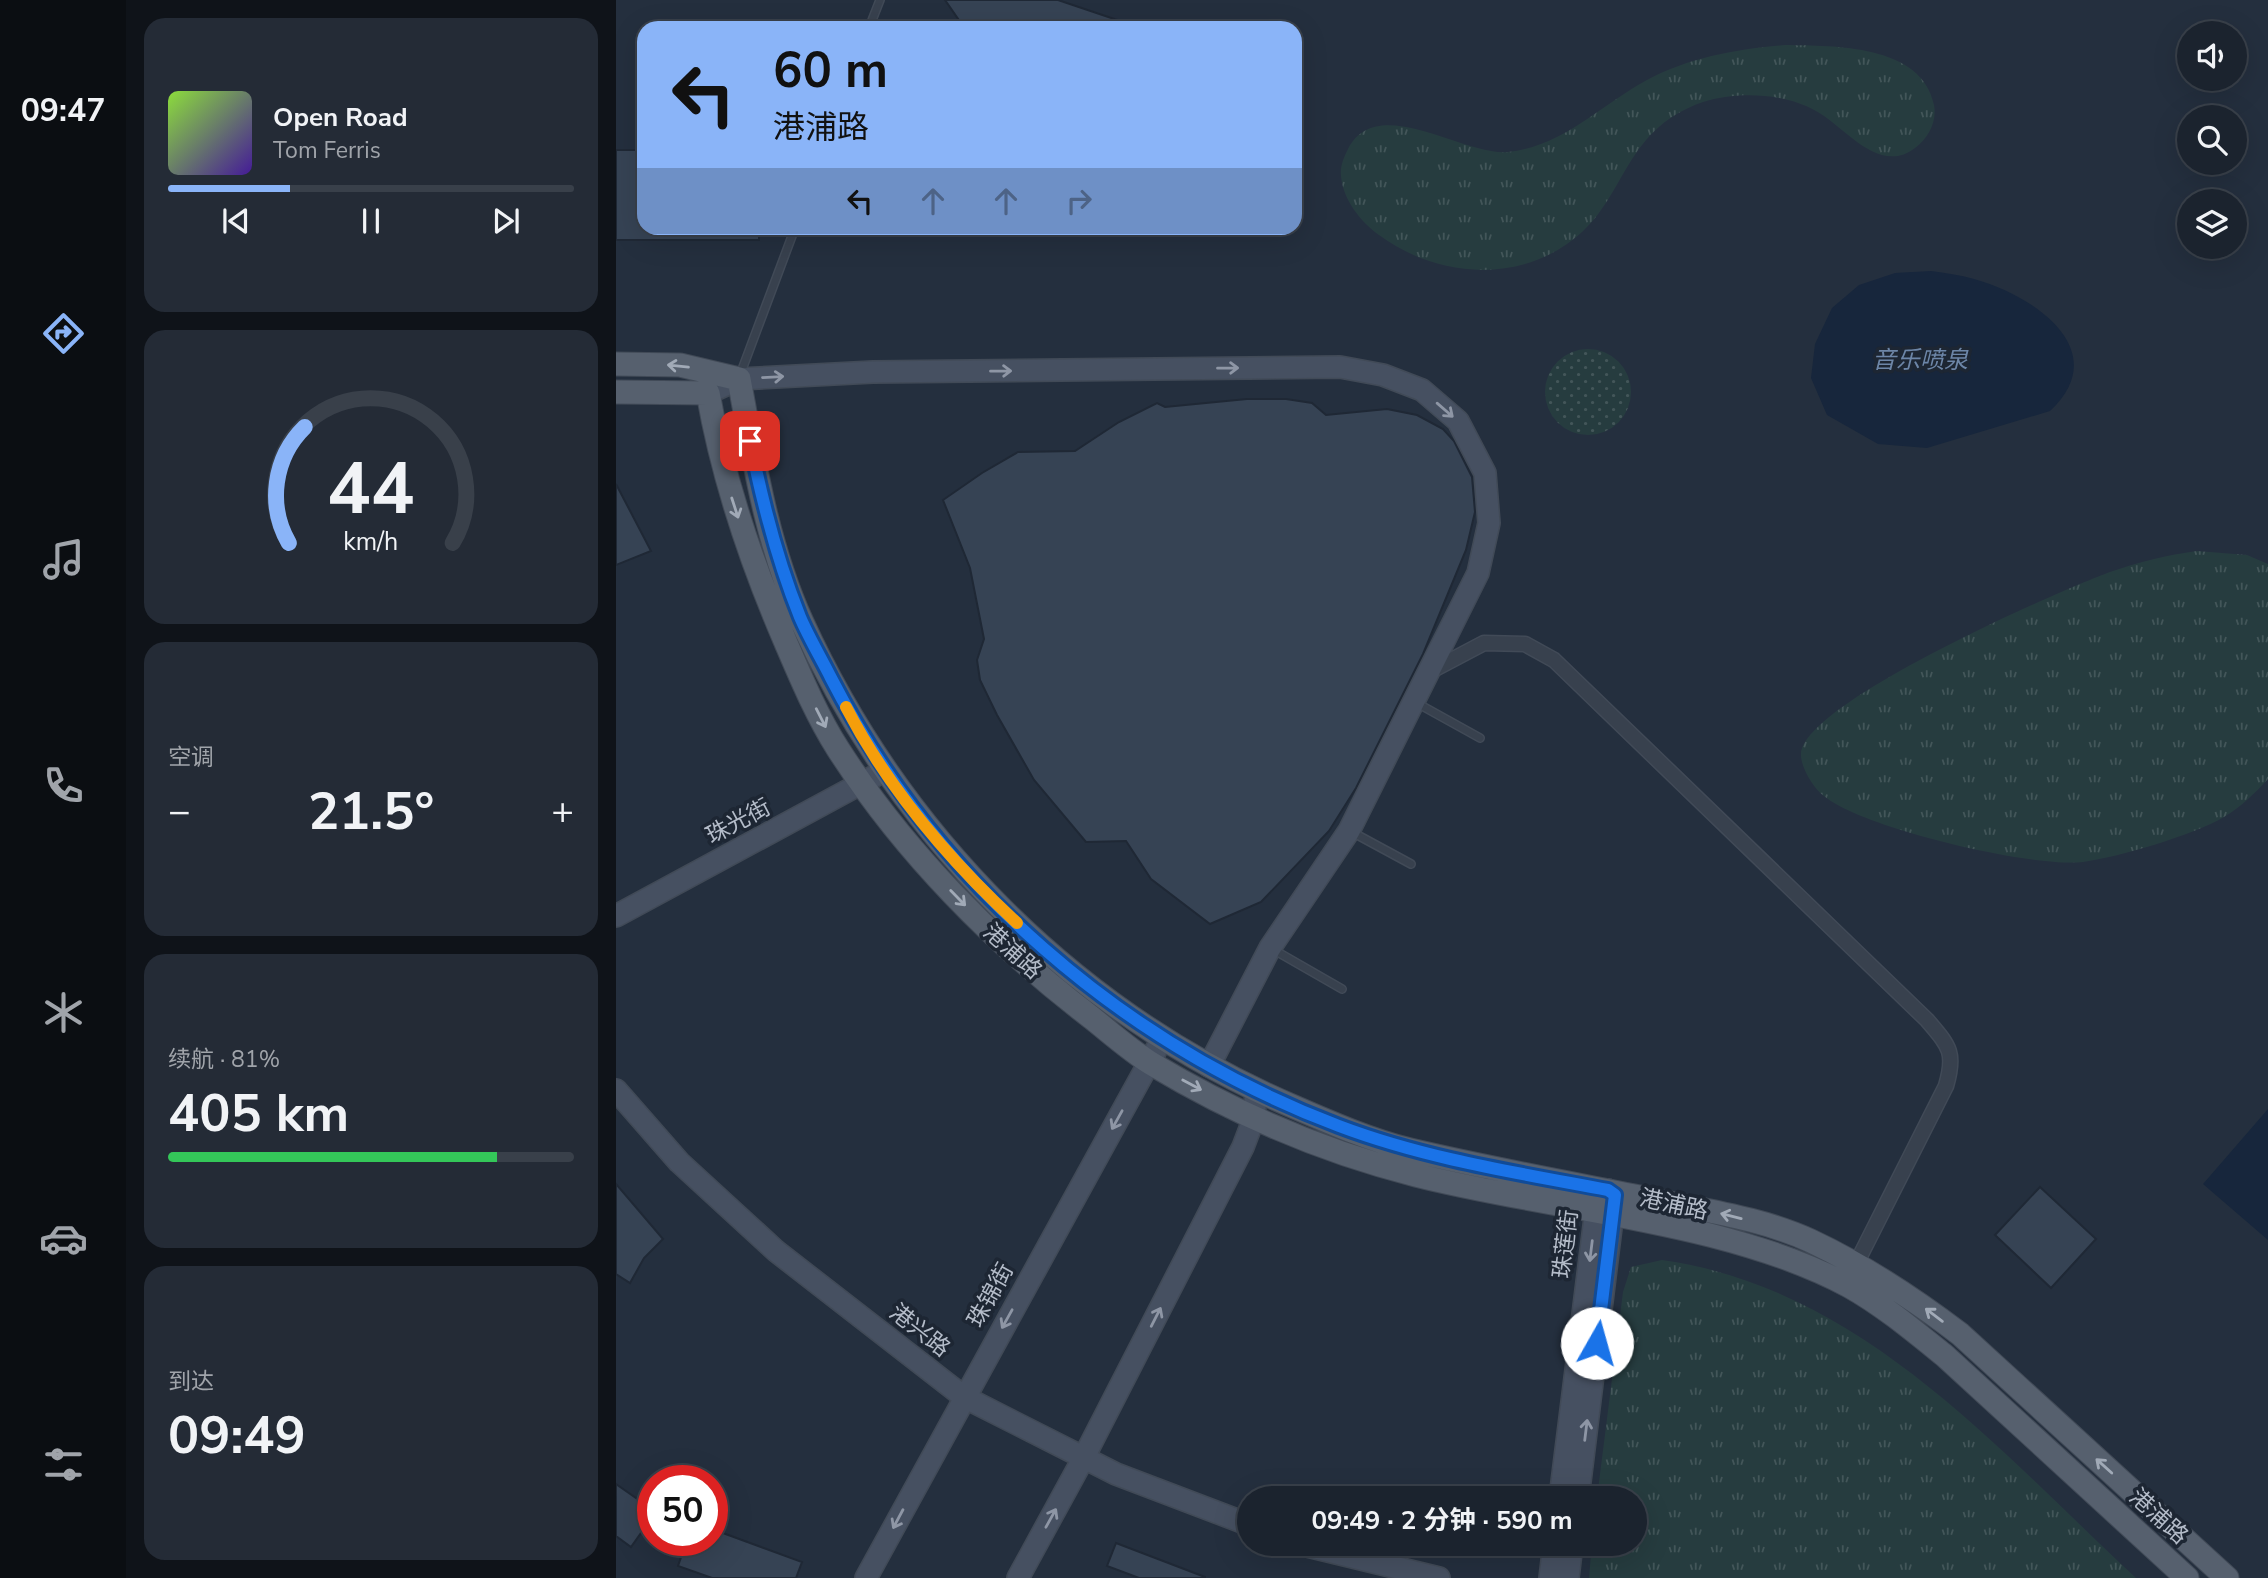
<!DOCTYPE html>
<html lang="zh">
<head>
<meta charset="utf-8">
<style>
  body { margin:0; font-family:"Nunito Sans","Noto Sans SC",sans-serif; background:#242b36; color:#f1f3f6; height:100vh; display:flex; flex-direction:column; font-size:26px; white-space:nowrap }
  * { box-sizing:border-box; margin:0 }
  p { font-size:23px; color:#a0a4aa }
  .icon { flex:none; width:38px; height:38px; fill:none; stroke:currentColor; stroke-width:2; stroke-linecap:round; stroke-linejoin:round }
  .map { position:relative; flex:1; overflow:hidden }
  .side { display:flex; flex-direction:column; gap:18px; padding:18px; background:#0f1319; width:490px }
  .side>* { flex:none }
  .banner { position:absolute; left:21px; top:21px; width:665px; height:214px; border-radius:21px; box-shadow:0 7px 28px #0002,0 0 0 2px #39404a; background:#8ab4f8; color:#111; overflow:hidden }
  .controls { position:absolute; left:1561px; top:21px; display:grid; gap:14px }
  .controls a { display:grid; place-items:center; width:70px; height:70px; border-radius:50%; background:#1b232e; box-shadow:0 7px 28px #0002,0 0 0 2px #39404a; font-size:35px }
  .speed { position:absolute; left:21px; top:1465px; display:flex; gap:14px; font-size:35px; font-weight:700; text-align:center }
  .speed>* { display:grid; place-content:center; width:91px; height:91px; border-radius:50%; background:#1b232e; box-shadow:0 7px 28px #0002,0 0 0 2px #39404a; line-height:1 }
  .speed .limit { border:10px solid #d22; background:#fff; color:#111 }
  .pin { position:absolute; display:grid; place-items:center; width:60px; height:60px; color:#fff; margin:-30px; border-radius:14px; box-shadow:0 4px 10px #0006 }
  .me { position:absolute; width:77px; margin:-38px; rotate:7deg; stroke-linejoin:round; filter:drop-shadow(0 0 5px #0008) }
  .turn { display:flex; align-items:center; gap:24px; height:147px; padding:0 21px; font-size:32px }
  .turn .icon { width:91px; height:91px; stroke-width:2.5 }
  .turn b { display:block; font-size:49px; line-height:60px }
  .lanes { display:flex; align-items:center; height:66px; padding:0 21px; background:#0003; justify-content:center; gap:35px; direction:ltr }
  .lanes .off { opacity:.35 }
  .big { font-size:52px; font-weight:700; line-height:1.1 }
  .side .tile { flex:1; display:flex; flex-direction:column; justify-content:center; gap:10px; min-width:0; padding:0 24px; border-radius:21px; background:#242b36 }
  .side .dial { align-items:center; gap:0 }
  .dial svg { height:182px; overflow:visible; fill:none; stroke:#39404a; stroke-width:7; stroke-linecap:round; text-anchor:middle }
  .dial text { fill:#f1f3f6; stroke:none }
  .song { display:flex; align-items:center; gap:21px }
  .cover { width:84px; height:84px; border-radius:10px; background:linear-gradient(135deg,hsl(90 70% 55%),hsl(260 70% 35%)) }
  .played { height:7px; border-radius:4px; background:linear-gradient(90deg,#8ab4f8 30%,#39404a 30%) }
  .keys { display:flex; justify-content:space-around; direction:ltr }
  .heat { display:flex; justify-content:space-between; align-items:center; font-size:38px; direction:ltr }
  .charge { height:10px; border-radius:5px; background:linear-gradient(90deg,#34c759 81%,#39404a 0) }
  .trip { position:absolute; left:621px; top:1486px; width:410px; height:70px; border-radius:35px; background:#1b232e; box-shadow:0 7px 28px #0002,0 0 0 2px #39404a; font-weight:700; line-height:70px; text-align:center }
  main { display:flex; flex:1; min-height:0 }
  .tab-bar { display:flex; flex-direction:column; width:126px; justify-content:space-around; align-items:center; background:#0b0e12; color:#a0a4aa }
  .tab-bar .icon { width:49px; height:49px }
  .tab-bar .active { color:#8ab4f8 }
  .tab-bar b { font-size:32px; color:#f1f3f6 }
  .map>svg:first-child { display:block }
</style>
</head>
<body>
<main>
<nav class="tab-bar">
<b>09:47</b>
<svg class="icon active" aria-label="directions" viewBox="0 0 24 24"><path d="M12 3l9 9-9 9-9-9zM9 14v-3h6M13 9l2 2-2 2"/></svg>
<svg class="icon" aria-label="music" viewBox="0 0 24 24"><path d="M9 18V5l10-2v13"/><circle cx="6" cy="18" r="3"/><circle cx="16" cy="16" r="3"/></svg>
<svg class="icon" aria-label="phone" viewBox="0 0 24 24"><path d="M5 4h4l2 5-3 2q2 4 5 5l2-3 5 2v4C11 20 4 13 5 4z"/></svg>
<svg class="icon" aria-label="climate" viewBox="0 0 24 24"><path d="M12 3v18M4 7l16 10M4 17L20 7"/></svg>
<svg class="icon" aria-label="car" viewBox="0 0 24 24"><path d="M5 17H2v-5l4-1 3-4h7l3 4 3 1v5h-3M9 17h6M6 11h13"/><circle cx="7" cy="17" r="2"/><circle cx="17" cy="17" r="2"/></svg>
<svg class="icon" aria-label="filters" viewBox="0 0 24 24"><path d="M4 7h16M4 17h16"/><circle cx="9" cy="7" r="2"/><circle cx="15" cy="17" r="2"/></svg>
</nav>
<section class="side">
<div class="tile">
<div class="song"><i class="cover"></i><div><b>Open Road</b><p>Tom Ferris</p></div></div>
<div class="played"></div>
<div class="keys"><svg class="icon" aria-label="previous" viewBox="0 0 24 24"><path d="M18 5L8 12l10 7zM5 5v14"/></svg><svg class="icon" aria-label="pause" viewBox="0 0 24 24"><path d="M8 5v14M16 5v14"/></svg><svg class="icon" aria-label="next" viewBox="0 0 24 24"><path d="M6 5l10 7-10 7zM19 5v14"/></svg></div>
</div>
<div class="tile dial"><svg viewBox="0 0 100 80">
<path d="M14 69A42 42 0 1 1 86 69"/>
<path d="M14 69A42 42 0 0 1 21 18" stroke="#8ab4f8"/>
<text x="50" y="56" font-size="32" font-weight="700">44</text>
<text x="50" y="72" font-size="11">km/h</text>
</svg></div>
<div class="tile"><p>空调</p>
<div class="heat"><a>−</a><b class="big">21.5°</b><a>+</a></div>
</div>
<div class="tile"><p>续航 · 81%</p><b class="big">405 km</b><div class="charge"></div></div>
<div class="tile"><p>到达</p><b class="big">09:49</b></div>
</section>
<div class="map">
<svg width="1652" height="1578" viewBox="0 0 1652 1578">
  <defs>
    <pattern id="grass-tufts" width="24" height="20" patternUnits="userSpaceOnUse" patternTransform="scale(1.75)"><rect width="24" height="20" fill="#263c3f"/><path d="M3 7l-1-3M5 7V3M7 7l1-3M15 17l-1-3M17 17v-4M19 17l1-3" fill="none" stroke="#435659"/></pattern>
    <pattern id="garden-dots" width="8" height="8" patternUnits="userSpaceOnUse" patternTransform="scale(1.75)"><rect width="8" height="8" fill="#263c3f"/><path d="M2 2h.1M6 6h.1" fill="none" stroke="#435659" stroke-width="1.8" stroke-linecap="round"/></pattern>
  </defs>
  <rect width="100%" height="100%" fill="#242f3e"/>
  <path fill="url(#grass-tufts)" d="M1170 45C1217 46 1306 44 1318 105 1321 121 1313 138 1299 148 1263 176 1228 126 1200 111 1169 93 1121 91 1087 102 1003 131 1012 203 951 244 894 284 817 275 763 235 745 222 727 200 725 176 724 166 728 157 732 149 761 92 847 156 892 152 948 146 983 106 1031 80 1074 57 1121 49 1170 45Z
    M1581 551 1631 555 1652 564V779C1640 792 1624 808 1608 817 1577 835 1503 857 1467 862 1416 868 1246 828 1208 796 1198 789 1185 768 1185 755 1184 704 1445 590 1494 572 1523 562 1551 555 1581 551Z
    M1046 1260C1245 1288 1381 1449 1520 1578H973L976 1544H1018V1498H981L1007 1292 1015 1267Z"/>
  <path fill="url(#garden-dots)" d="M929 392a43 43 0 1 1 86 0a43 43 0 1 1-86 0Z"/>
  <path fill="#17263c" d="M1315 271C1329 273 1344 275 1358 279 1417 295 1499 350 1434 411L1311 448 1262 444 1211 415 1195 378 1199 344 1216 308 1243 285 1279 273Z
    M1652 1109V1240L1587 1184Z"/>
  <path fill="#364354" stroke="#1f2835" stroke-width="2" d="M329 0H442L519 26 406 28 345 23Z
    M0 150H28V228H143V240H0Z
    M631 399H670L696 403 710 415 771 409 801 415 827 429 838 441 856 477 859 512 850 550 807 654 740 788 713 831 645 902 594 924 535 879 510 841 470 842 418 780 381 715 364 680 361 660 368 639 354 568 327 500 366 473 402 452 459 451 503 422 541 403 549 407Z
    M0 484 35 551 0 565Z
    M0 1184 47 1239 28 1258 14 1283 0 1274Z
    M1424 1187 1480 1239 1435 1288 1379 1235Z
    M0 1484 37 1510V1516L15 1547 0 1536Z
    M96 1529 186 1562 180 1578H96L62 1566 71 1540H96Z
    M500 1543 589 1577V1578H523L491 1566Z"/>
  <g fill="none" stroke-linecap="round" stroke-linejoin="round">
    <defs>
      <path id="lane" d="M253 28 264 0
        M124 375 179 228
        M799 702 864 738
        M734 831 795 864
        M658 950 726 989"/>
      <path id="street" d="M813 672 868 643 909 644 938 660 1311 1020C1333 1046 1340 1052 1330 1086L1239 1266"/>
      <path id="secondary" d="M92 393 123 379 257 372 724 367 767 375 806 390 842 421 869 473 873 523 862 573 733 831 654 948 593 1066
        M0 916 268 771
        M0 1090 63 1162 160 1251 348 1397 500 1474 634 1525
        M944 1498 982 1194 992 1190 999 1195 962 1498
        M683 1544 823 1578
        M250 1578 546 1039
        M402 1578 467 1459 627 1147 638 1118 640 1091
        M934 1578 938 1544
        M952 1578 956 1544"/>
      <path id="primary" d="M0 364 64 365 123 379C138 461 151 545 186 622 284 836 459 1013 676 1106 715 1123 754 1140 794 1150 879 1170 964 1185 1049 1202 1098 1212 1150 1220 1195 1241 1248 1266 1298 1299 1344 1334L1611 1578
        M0 392 92 393C107 480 135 562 170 643 185 678 201 716 222 749 288 852 379 944 476 1018 496 1034 515 1051 536 1064 618 1113 708 1152 800 1175 937 1210 1110 1220 1233 1286 1267 1305 1298 1331 1329 1356L1571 1578"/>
    </defs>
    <use href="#lane" stroke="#414a57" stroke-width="10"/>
    <use href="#street" stroke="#414a57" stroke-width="17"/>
    <use href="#secondary" stroke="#414a57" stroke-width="24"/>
    <use href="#primary" stroke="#414a57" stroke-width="25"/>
    <use href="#lane" stroke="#38414e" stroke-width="7"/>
    <use href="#street" stroke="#38414e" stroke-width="14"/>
    <use href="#secondary" stroke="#465061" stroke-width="21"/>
    <use href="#primary" stroke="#56606e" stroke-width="23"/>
  </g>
  <defs><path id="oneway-shaft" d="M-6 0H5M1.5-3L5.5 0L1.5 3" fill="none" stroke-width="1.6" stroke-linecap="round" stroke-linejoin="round" transform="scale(1.75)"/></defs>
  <g stroke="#a1aab7">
    <use href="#oneway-shaft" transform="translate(62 366) rotate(-174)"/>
    <use href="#oneway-shaft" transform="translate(119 508) rotate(72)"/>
    <use href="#oneway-shaft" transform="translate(205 718) rotate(63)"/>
    <use href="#oneway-shaft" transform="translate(342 898) rotate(46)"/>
    <use href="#oneway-shaft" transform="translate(576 1085) rotate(28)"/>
    <use href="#oneway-shaft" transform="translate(1115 1216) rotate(-166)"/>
    <use href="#oneway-shaft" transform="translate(1318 1315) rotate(-143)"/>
    <use href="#oneway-shaft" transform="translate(1488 1466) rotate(-138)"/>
  </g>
  <g stroke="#8e96a5">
    <use href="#oneway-shaft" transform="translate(612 368) rotate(-1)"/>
    <use href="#oneway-shaft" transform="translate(385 371) rotate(-1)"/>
    <use href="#oneway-shaft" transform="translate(157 377) rotate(-3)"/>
    <use href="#oneway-shaft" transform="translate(829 410) rotate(41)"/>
    <use href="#oneway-shaft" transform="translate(501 1120) rotate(119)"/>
    <use href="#oneway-shaft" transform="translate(975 1251) rotate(97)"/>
    <use href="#oneway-shaft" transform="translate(540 1317) rotate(-63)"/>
    <use href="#oneway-shaft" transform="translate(391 1319) rotate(119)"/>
    <use href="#oneway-shaft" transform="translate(970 1430) rotate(-83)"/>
    <use href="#oneway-shaft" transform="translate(435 1518) rotate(-61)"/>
    <use href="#oneway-shaft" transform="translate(282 1519) rotate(118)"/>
  </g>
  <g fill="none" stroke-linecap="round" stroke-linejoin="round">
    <defs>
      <path id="route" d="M134 441C146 501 161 560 184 617 193 638 205 658 215 678 321 884 507 1044 723 1126 810 1159 902 1173 992 1190L999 1195 981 1343"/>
    </defs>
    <use href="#route" stroke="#114b97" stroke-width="18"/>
    <use href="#route" stroke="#1a73e8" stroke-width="12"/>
    <path stroke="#f59e0b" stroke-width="12" d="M230 707C272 788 334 861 401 923"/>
  </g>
  <g text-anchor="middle" stroke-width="7" stroke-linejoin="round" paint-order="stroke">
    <g font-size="23" fill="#b4bcc9" stroke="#1d2633">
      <text transform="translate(122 821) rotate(-28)" y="8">珠光街</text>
      <text transform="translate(397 951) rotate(42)" y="8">港浦路</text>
      <text transform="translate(1058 1204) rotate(12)" y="8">港浦路</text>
      <text transform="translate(949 1244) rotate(-83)" y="8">珠莲街</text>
      <text transform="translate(374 1295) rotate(-61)" y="8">珠锦街</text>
      <text transform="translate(304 1330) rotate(38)" y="8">港兴路</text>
      <text transform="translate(1543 1516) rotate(42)" y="8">港浦路</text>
    </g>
    <g font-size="24" font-style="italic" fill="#6d86a8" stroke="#1d2633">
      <text x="1304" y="368">音乐喷泉</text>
    </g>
  </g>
</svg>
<div class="controls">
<a><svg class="icon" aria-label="sound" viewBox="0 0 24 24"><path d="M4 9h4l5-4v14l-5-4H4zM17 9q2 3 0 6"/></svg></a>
<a><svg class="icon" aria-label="search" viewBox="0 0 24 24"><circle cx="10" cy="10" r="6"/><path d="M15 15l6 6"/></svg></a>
<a><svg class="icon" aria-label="layers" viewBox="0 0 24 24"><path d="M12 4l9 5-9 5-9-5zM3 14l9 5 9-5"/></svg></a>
</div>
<div class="speed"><div class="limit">50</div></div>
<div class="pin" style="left:134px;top:441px;background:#d93025"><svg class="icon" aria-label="arrive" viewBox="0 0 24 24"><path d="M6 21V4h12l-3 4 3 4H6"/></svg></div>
<svg class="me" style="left:981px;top:1343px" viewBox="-20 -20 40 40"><circle r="19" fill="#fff"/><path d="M0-13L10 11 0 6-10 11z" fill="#1a73e8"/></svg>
<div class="trip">09:49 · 2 分钟 · 590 m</div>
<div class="banner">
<div class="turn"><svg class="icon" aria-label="left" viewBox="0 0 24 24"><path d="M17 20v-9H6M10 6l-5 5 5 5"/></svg><div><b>60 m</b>港浦路</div></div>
<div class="lanes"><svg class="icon" aria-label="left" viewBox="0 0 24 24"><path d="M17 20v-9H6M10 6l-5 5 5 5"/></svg><svg class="icon off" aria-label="ahead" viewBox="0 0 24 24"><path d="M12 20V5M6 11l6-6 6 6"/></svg><svg class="icon off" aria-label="ahead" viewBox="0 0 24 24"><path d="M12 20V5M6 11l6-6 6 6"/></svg><svg class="icon off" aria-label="right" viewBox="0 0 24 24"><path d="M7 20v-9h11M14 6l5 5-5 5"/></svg></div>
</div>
</div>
</main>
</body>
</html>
